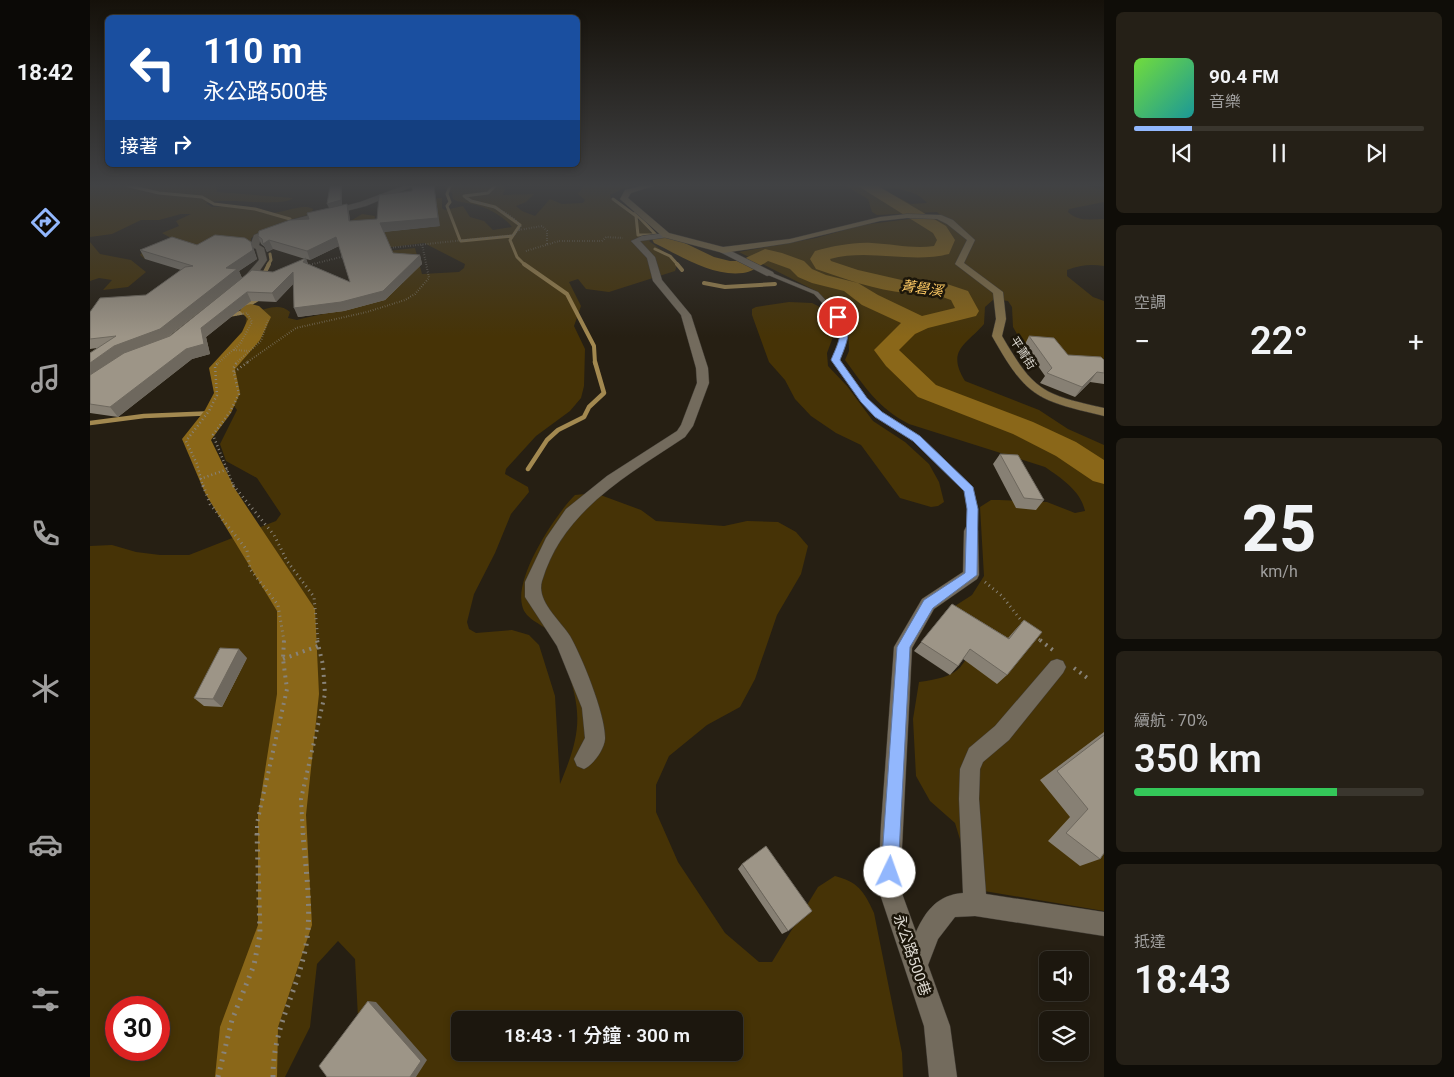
<!DOCTYPE html>
<html lang="zh-TW">
<head>
<meta charset="utf-8">
<style>
  body { margin:0; font-family:Roboto,"Noto Sans TC",sans-serif; background:#252017; color:#f1f3f6; height:100vh; display:flex; flex-direction:column; font-size:19px; white-space:nowrap }
  * { box-sizing:border-box; margin:0 }
  p { font-size:16px; color:#a09f9e }
  .icon { flex:none; width:28px; height:28px; fill:none; stroke:currentColor; stroke-width:2; stroke-linecap:round; stroke-linejoin:round }
  .map { position:relative; flex:1; overflow:hidden }
  .panel { display:flex; flex-direction:column; gap:12px; padding:12px; background:#0f0d08; width:350px }
  .panel>* { flex:none }
  .banner { position:absolute; left:15px; top:15px; width:475px; height:152px; border-radius:8px; box-shadow:0 2px 8px #0003,0 0 0 1px #3a362e; background:#1a4fa0; color:#fff; overflow:hidden }
  .tools { position:absolute; left:949px; top:951px; display:grid; gap:10px }
  .tools a { display:grid; place-items:center; width:50px; height:50px; border-radius:8px; background:#1c170e; box-shadow:0 2px 8px #0003,0 0 0 1px #3a362e; font-size:25px }
  .speed { position:absolute; left:15px; top:996px; display:flex; gap:10px; font-size:25px; font-weight:700; text-align:center }
  .speed>* { display:grid; place-content:center; width:65px; height:65px; border-radius:50%; background:#1c170e; box-shadow:0 2px 8px #0003,0 0 0 1px #3a362e; line-height:1 }
  .speed .limit { border:8px solid #d22; background:#fff; color:#111 }
  .pin { position:absolute; display:grid; place-items:center; width:42px; height:42px; color:#fff; margin:-21px; border:2px solid #fff; border-radius:50%; box-shadow:0 1px 5px #0007 }
  .me { position:absolute; width:55px; margin:-28px; rotate:3deg; stroke-linejoin:round; filter:drop-shadow(0 0 4px #0008) }
  .turn { display:flex; align-items:center; gap:18px; height:105px; padding:0 15px; font-size:22px }
  .turn .icon { width:65px; height:65px; stroke-width:2.5 }
  .turn b { display:block; font-size:35px; line-height:42px }
  .then { display:flex; align-items:center; height:48px; padding:0 15px; background:#0003; gap:10px; font-size:19px }
  .big { font-size:38px; font-weight:600; line-height:1.1 }
  .panel .tile { flex:1; display:flex; flex-direction:column; justify-content:center; gap:8px; min-width:0; padding:0 18px; border-radius:8px; background:#252017 }
  .panel .dial { align-items:center; gap:0 }
  .dial b { font-size:65px; line-height:1 }
  .song { display:flex; align-items:center; gap:15px }
  .cover { width:60px; height:60px; border-radius:8px; background:linear-gradient(135deg,hsl(100 70% 55%),hsl(180 70% 35%)) }
  .played { height:5px; border-radius:2px; background:linear-gradient(90deg,#92b7fd 20%,#3a362e 20%) }
  .keys { display:flex; justify-content:space-around; direction:ltr }
  .heat { display:flex; justify-content:space-between; align-items:center; font-size:28px; direction:ltr }
  .charge { height:8px; border-radius:4px; background:linear-gradient(90deg,#34c759 70%,#3a362e 0) }
  .trip { position:absolute; left:361px; top:1011px; width:292px; height:50px; border-radius:8px; background:#1c170e; box-shadow:0 2px 8px #0003,0 0 0 1px #3a362e; font-weight:600; line-height:50px; text-align:center }
  main { display:flex; flex:1; min-height:0 }
  .menu { display:flex; flex-direction:column; width:90px; justify-content:space-around; align-items:center; background:#0b0906; color:#a09f9e }
  .menu .icon { width:35px; height:35px }
  .menu .active { color:#92b7fd }
  .menu b { font-size:22px; color:#f1f3f6 }
  .map>svg:first-child { display:block }
</style>
</head>
<body>
<main>
<nav class="menu">
<b>18:42</b>
<svg class="icon active" aria-label="directions" viewBox="0 0 24 24"><path d="M12 3l9 9-9 9-9-9zM9 14v-3h6M13 9l2 2-2 2"/></svg>
<svg class="icon" aria-label="music" viewBox="0 0 24 24"><path d="M9 18V5l10-2v13"/><circle cx="6" cy="18" r="3"/><circle cx="16" cy="16" r="3"/></svg>
<svg class="icon" aria-label="phone" viewBox="0 0 24 24"><path d="M5 4h4l2 5-3 2q2 4 5 5l2-3 5 2v4C11 20 4 13 5 4z"/></svg>
<svg class="icon" aria-label="climate" viewBox="0 0 24 24"><path d="M12 3v18M4 7l16 10M4 17L20 7"/></svg>
<svg class="icon" aria-label="car" viewBox="0 0 24 24"><path d="M5 17H2v-5l4-1 3-4h7l3 4 3 1v5h-3M9 17h6M6 11h13"/><circle cx="7" cy="17" r="2"/><circle cx="17" cy="17" r="2"/></svg>
<svg class="icon" aria-label="filters" viewBox="0 0 24 24"><path d="M4 7h16M4 17h16"/><circle cx="9" cy="7" r="2"/><circle cx="15" cy="17" r="2"/></svg>
</nav>
<div class="map">
<svg width="1014" height="1077" viewBox="0 0 1014 1077">
  <rect width="100%" height="100%" fill="#261f13"/>
  <path fill="#463306" fill-rule="evenodd" d="M0 186H126L127 192 203 198C191 208 137 197 116 203L122 207C141 206 152 205 172 209L171 213C189 216 212 202 223 209L221 214 187 224 161 238V241L156 245 113 249 86 246 55 259 50 255 53 251 81 238 72 233 89 226 86 221 101 214H91L69 220H51L22 234 0 237Z
    M355 186H416L413 195 444 194 436 202 426 206 432 211 445 216 460 199 472 204 493 203 495 200 488 194 494 186H545L532 189 520 195 521 199 554 224 564 237 559 241 584 259 587 265 585 271 519 292 496 289 488 279 479 282 491 306 484 326 495 349 494 386 491 398 480 411 446 436 416 469 415 474 438 487 439 492 421 514 405 553 384 594 377 622 379 629 386 633 422 630 439 635 449 645 465 696 470 784C490 736 494 714 475 664 471 656 469 643 464 636 455 624 435 621 432 605 425 576 465 515 485 495L505 493 551 510 566 521 634 526 657 521 688 522 706 532 718 546 711 574 687 615 665 679 650 707 617 725 579 756 566 785V812L588 862 635 933 669 962H682L728 887 745 876C768 882 774 891 784 913L812 1053 813 1077H271L265 959 248 941 227 964 220 1027 195 1077H0V546L22 545 46 552 70 555H99L186 521 191 514 167 478 136 461 130 444 147 410C129 386 143 370 156 348 153 337 156 329 156 317 169 311 188 301 200 312L198 318 207 320C242 311 285 307 313 283V277L289 252 325 248 332 274 369 272 374 268 375 264 334 243 255 253 259 222 272 214 285 216 284 233 350 226 333 199 352 198V208L355 210 373 206 380 217 394 221 403 230 422 227C414 216 396 207 382 204 375 202 369 203 363 199L362 193 355 189ZM26 1008H69V1050H26ZM370 1020H645V1052H370Z
    M756 186H997L1014 190V202L979 209 978 212C988 222 1001 219 1014 219V266C1001 264 990 265 977 270V276L1003 297 1014 301V372L934 346 923 327 922 307 918 301 904 299 895 307 894 324C876 345 856 350 875 381L949 410 978 429 1014 445V911L894 891 879 869 865 823 840 801 826 776 823 719 829 682C870 676 871 671 888 635L854 613 882 595 894 576 890 507 901 500H909L957 502 985 513 995 511C991 491 971 478 955 467L819 424C789 409 774 386 755 360L759 351 758 324 728 292 649 252 726 238 772 225 850 215 847 212 787 215 782 212 778 199ZM790 188C804 187 828 191 837 203L821 204Z
    M0 242 10 254 41 260 56 272 38 287 13 290 22 280 9 278 0 281Z
    M699 302 722 303 732 308 743 326V337L737 353 738 366 757 386 783 421 815 442 839 464 849 482 854 502 848 506 841 507 810 498 771 445 746 433 721 416 705 399 695 380 679 362 662 315V309L666 307Z"/>
  <g fill="none" stroke-linecap="round" stroke-linejoin="round">
    <path stroke="#a38950" stroke-width="3" d="M39 186 69 193 112 197 124 204 165 209 200 219
      M360 186 357 194 360 202 357 206 370 240
      M405 186 398 193 374 196 381 201 405 207 430 225 420 240 427 257 435 265
      M523 199 546 216 548 235H563
      M545 213 566 235
      M371 241 422 236
      M565 249 580 256 588 265
      M178 265 181 260 180 254"/>
    <path stroke="#a38950" stroke-width="4" d="M434 264 477 294 504 346 505 363
      M587 264 592 270
      M174 274 179 264
      M614 283 635 287 685 284
      M139 315 161 311 157 306 171 297"/>
    <path stroke="#a38950" stroke-width="4.5" d="M0 423 54 416 127 413
      M438 469 457 440 468 430 494 417 499 407 514 393 505 362"/>
    <path fill="#8a6719" fill-rule="evenodd" d="M768 186H788L856 226 865 240 859 254C819 264 780 248 740 259L741 261 768 270 816 281 854 283 878 291 889 311 886 316 838 328 825 334 809 350 846 385 943 422 986 442 1014 460V484L1003 481 966 456 923 434 828 397 796 366 784 350 811 323 772 305 754 291 722 283 708 277 700 269 678 261C670 266 662 272 653 273 623 277 591 256 564 243L562 239 564 235H578L624 257 640 261H649L675 249 692 253 714 261 722 269 736 275 768 283 788 295 832 316 865 308 861 300C841 292 836 296 816 293 786 290 755 279 726 269L720 259 725 251C744 246 763 242 782 243 803 244 823 249 844 246L847 240 843 233Z
      M161 304 169 306 181 317 170 340 145 369 150 393 141 413 121 440 145 489 225 609 229 694 216 815 222 925 188 1027 187 1077H125L130 1027 168 925V815L187 694V611L115 493 92 439 115 410 124 393 119 368 152 332 158 319 150 311 153 306Z"/>
    <defs>
      <path id="lane" d="M678 273H682L728 292 756 322 758 336 749 360 776 399 790 413 829 437 881 488 886 509 884 533 881 534 877 531 878 509 876 491 825 439 786 415 772 401 743 360 752 336 751 323 724 294 678 275Z"/>
      <path id="street" d="M313 186H324L276 206 194 227 171 238 169 245 174 248 177 260 164 279 155 287 147 285 169 260 166 249 160 246 164 235 201 220 270 202Z
        M576 233H579V237L550 241 565 257 572 280 601 315 618 368 619 383 603 426 595 437C538 475 473 510 452 581 446 601 470 620 480 636 492 657 516 716 515 739 514 750 503 765 494 769L487 766 484 759 495 738 492 708 467 646 435 597V582L456 538 476 509 517 476 587 431 591 425 607 383 606 368 591 315 563 281 557 258 541 241 552 236Z
        M633 247 683 272 684 274 677 276 630 252 629 250Z
        M881 525 886 527 888 531 889 575 887 579 844 609 822 648 810 888 826 932C836 910 848 895 873 893L869 799 870 769 879 748 905 726 961 661 967 659 973 661 976 667 973 673 919 740 893 762 890 769 889 799 896 894 1014 912V936L885 916 865 917 848 939 838 965 860 1026 867 1077H839L834 1026 788 888 791 825 804 647 832 599 873 572 874 531 876 527Z"/>
      <path id="secondary" d="M551 186H563L541 193 538 198 579 233 633 247 700 239 790 217 817 214 851 215 863 220 885 240 874 263 913 292 916 319 912 336C944 391 952 394 1014 408V416C946 400 937 398 902 336L906 319 903 293 865 264 877 240 857 224 847 219 817 218 790 221 700 243 633 253 573 237 530 199 535 190Z"/>
    </defs>
    <use href="#lane" stroke="#403b33" stroke-width="1"/>
    <use href="#street" stroke="#403b33" stroke-width="1"/>
    <use href="#secondary" stroke="#403b33" stroke-width="1"/>
    <path stroke="#888379" stroke-width="2" stroke-dasharray="0.5 2" stroke-linecap="butt" d="M429 230 452 226 457 231V244
      M298 248 424 235 431 227C420 209 395 205 376 199
      M436 251 469 241H512L516 237 533 238
      M215 266 255 256
      M144 350 159 351
      M128 363 150 344 162 322 157 313 140 316
      M146 363 171 341 178 320
      M156 363 206 328 277 312 315 300 325 294 339 278 332 244"/>
    <path stroke="#888379" stroke-width="2.5" stroke-dasharray="1 3" stroke-linecap="butt" d="M144 372 158 362
      M110 479 138 469
      M113 487 107 464 96 441 119 411 127 395 125 366 129 362
      M144 487 123 435 140 412 149 394 143 369 147 362"/>
    <path stroke="#888379" stroke-width="3" stroke-dasharray="1 4" stroke-linecap="butt" d="M113 485 120 504 157 550 160 569 188 605 194 641
      M143 485 184 535 197 561 224 597 228 641
      M895 582 912 596 934 624
      M945 636 951 641"/>
    <path stroke="#888379" stroke-width="4" stroke-dasharray="2 5" stroke-linecap="butt" d="M950 640 964 651
      M193 659 228 646
      M984 668 1000 680
      M167 835V823L197 689 193 659 194 640
      M213 835 211 799 235 694 233 665 227 640"/>
    <path stroke="#888379" stroke-width="5" stroke-dasharray="2 6" stroke-linecap="butt" d="M128 1077 142 1020 164 965 170 934 167 833
      M183 1077C183 1031 202 1002 213 959 224 919 216 875 213 833"/>
    <use href="#lane" fill="#736b5d" fill-rule="evenodd"/>
    <use href="#street" fill="#736b5d" fill-rule="evenodd"/>
    <use href="#secondary" fill="#86734b" fill-rule="evenodd"/>
  </g>
  <path fill="#878074" fill-rule="evenodd" d="M257 204 259 213 260 221 350 226 294 232 303 253 330 255 332 264 295 300 254 311 208 317 203 284 186 302 161 301 116 337 120 354 102 359 28 417 0 413V353L7 348 0 349V312L56 295 91 270 55 259 50 250 161 242 164 250 167 259 149 271 152 278 78 337 183 272 215 259 183 249 177 252 175 247 171 244 168 236 219 219ZM249 246 260 282 218 264 216 259 220 260Z
    M939 336 978 355 1014 360V384L1000 382 985 397 950 383 955 376 934 346Z
    M910 454 954 500 946 510 926 508 903 464Z
    M862 604 918 638 925 630 934 620 917 675 907 684 873 659 868 666 860 675 824 651Z
    M157 658 132 707 114 706 104 698Z
    M1014 732V853L1010 859 990 866 958 841 980 817 950 780Z
    M652 864 698 931 692 934 648 869Z"/>
  <path fill="#6e685e" d="M251 186H252V205L239 208 237 204Z
    M344 186 350 226 292 232 290 223Z
    M257 204 259 213 261 230 259 221Z
    M246 237 249 246 220 260 217 251Z
    M179 240 183 249 177 252 173 244Z
    M161 242 164 250 167 259 149 271 152 278 76 338 0 378V363L136 268Z
    M330 255 332 264 295 300 254 311 208 317 204 308Z
    M216 258 219 267 213 262Z
    M203 272 206 281 186 302 182 293Z
    M157 292 161 301 116 337 120 354 102 359 28 417 20 407 96 349 111 328Z
    M1007 372 1000 382 985 397 992 387Z
    M149 649 157 658 132 707 123 699Z
    M278 1001 286 1002 337 1060 326 1077H320Z"/>
  <path fill="#9d9587" stroke="#6e685e" d="M240 186H251V200L237 204Z
    M323 186H344L348 218 290 223 303 253 330 255 293 291 251 302 204 308 203 272 182 293 157 292 111 328 114 344 96 349 20 407 0 404V375L34 353 80 336 162 270 183 272 216 258 213 262 260 282 246 237 217 251 179 240 173 244 172 239 168 236 169 231 200 220 219 219 217 213 257 204 259 221 287 219 289 195 322 191Z
    M125 235 155 238 161 242 163 250 136 268 147 269 70 329 24 346 0 363V353L26 336 0 339V312L10 298 56 295 95 267 103 266 50 250 82 237 107 245Z
    M939 336 964 338 978 355 1011 357 1014 360V373L1007 372 992 387 957 373 962 368Z
    M910 454 928 455 954 500 934 498Z
    M862 604 919 639 934 620 952 632 917 675 880 649 868 666 831 642Z
    M130 648 149 649 123 699 104 698Z
    M1014 735V853L1010 859 976 833 998 809 967 771Z
    M676 846 722 911 698 931 652 864Z
    M278 1001 331 1061 320 1077H237L229 1066Z"/>
  <linearGradient id="sky" x2="0" y2="1"><stop stop-color="#15110a"/><stop offset="0.55" stop-color="#414244"/><stop offset="1" stop-color="#414244" stop-opacity="0"/></linearGradient>
  <rect width="1014" height="337" fill="url(#sky)"/>
  <path fill="#92b7fd" stroke="#5f77a4" d="M745 315H751C764 329 756 344 750 360L777 398 792 412 830 436 883 487 888 509 887 575 843 608 820 647 808 872 806 878 800 881 794 878 791 872 807 647 834 600 875 573 877 509 874 491 823 441 785 417 771 402 741 360C747 345 756 331 744 317Z"/>
  <g text-anchor="middle" stroke-width="5" stroke-linejoin="round" paint-order="stroke">
    <g font-size="12" fill="#dcd8d0" stroke="#1c160a">
      <text transform="translate(933 353) rotate(57)" y="4">平菁街</text>
    </g>
    <g font-size="14" font-style="italic" fill="#fac763" stroke="#1c160a">
      <text transform="translate(832 288) rotate(8)" y="5">菁礐溪</text>
    </g>
    <g font-size="15" fill="#dcd8d0" stroke="#1c160a">
      <text transform="translate(822 955) rotate(71)" y="5">永公路500巷</text>
    </g>
  </g>
</svg>
<div class="tools">
<a><svg class="icon" aria-label="sound" viewBox="0 0 24 24"><path d="M4 9h4l5-4v14l-5-4H4zM17 9q2 3 0 6"/></svg></a>
<a><svg class="icon" aria-label="layers" viewBox="0 0 24 24"><path d="M12 4l9 5-9 5-9-5zM3 14l9 5 9-5"/></svg></a>
</div>
<div class="speed"><div class="limit">30</div></div>
<div class="pin" style="left:748px;top:317px;background:#d93025"><svg class="icon" aria-label="arrive" viewBox="0 0 24 24"><path d="M6 21V4h12l-3 4 3 4H6"/></svg></div>
<svg class="me" style="left:800px;top:872px" viewBox="-20 -20 40 40"><circle r="19" fill="#fff"/><path d="M0-13L10 11 0 6-10 11z" fill="#92b7fd"/></svg>
<div class="trip">18:43 · 1 分鐘 · 300 m</div>
<div class="banner">
<div class="turn"><svg class="icon" aria-label="left" viewBox="0 0 24 24"><path d="M17 20v-9H6M10 6l-5 5 5 5"/></svg><div><b>110 m</b>永公路500巷</div></div>
<div class="then">接著<svg class="icon" aria-label="right" viewBox="0 0 24 24"><path d="M7 20v-9h11M14 6l5 5-5 5"/></svg></div>
</div>
</div>
<section class="panel">
<div class="tile">
<div class="song"><i class="cover"></i><div><b>90.4 FM</b><p>音樂</p></div></div>
<div class="played"></div>
<div class="keys"><svg class="icon" aria-label="previous" viewBox="0 0 24 24"><path d="M18 5L8 12l10 7zM5 5v14"/></svg><svg class="icon" aria-label="pause" viewBox="0 0 24 24"><path d="M8 5v14M16 5v14"/></svg><svg class="icon" aria-label="next" viewBox="0 0 24 24"><path d="M6 5l10 7-10 7zM19 5v14"/></svg></div>
</div>
<div class="tile"><p>空調</p>
<div class="heat"><a>−</a><b class="big">22°</b><a>+</a></div>
</div>
<div class="tile dial"><b>25</b><p>km/h</p></div>
<div class="tile"><p>續航 · 70%</p><b class="big">350 km</b><div class="charge"></div></div>
<div class="tile"><p>抵達</p><b class="big">18:43</b></div>
</section>
</main>
</body>
</html>
